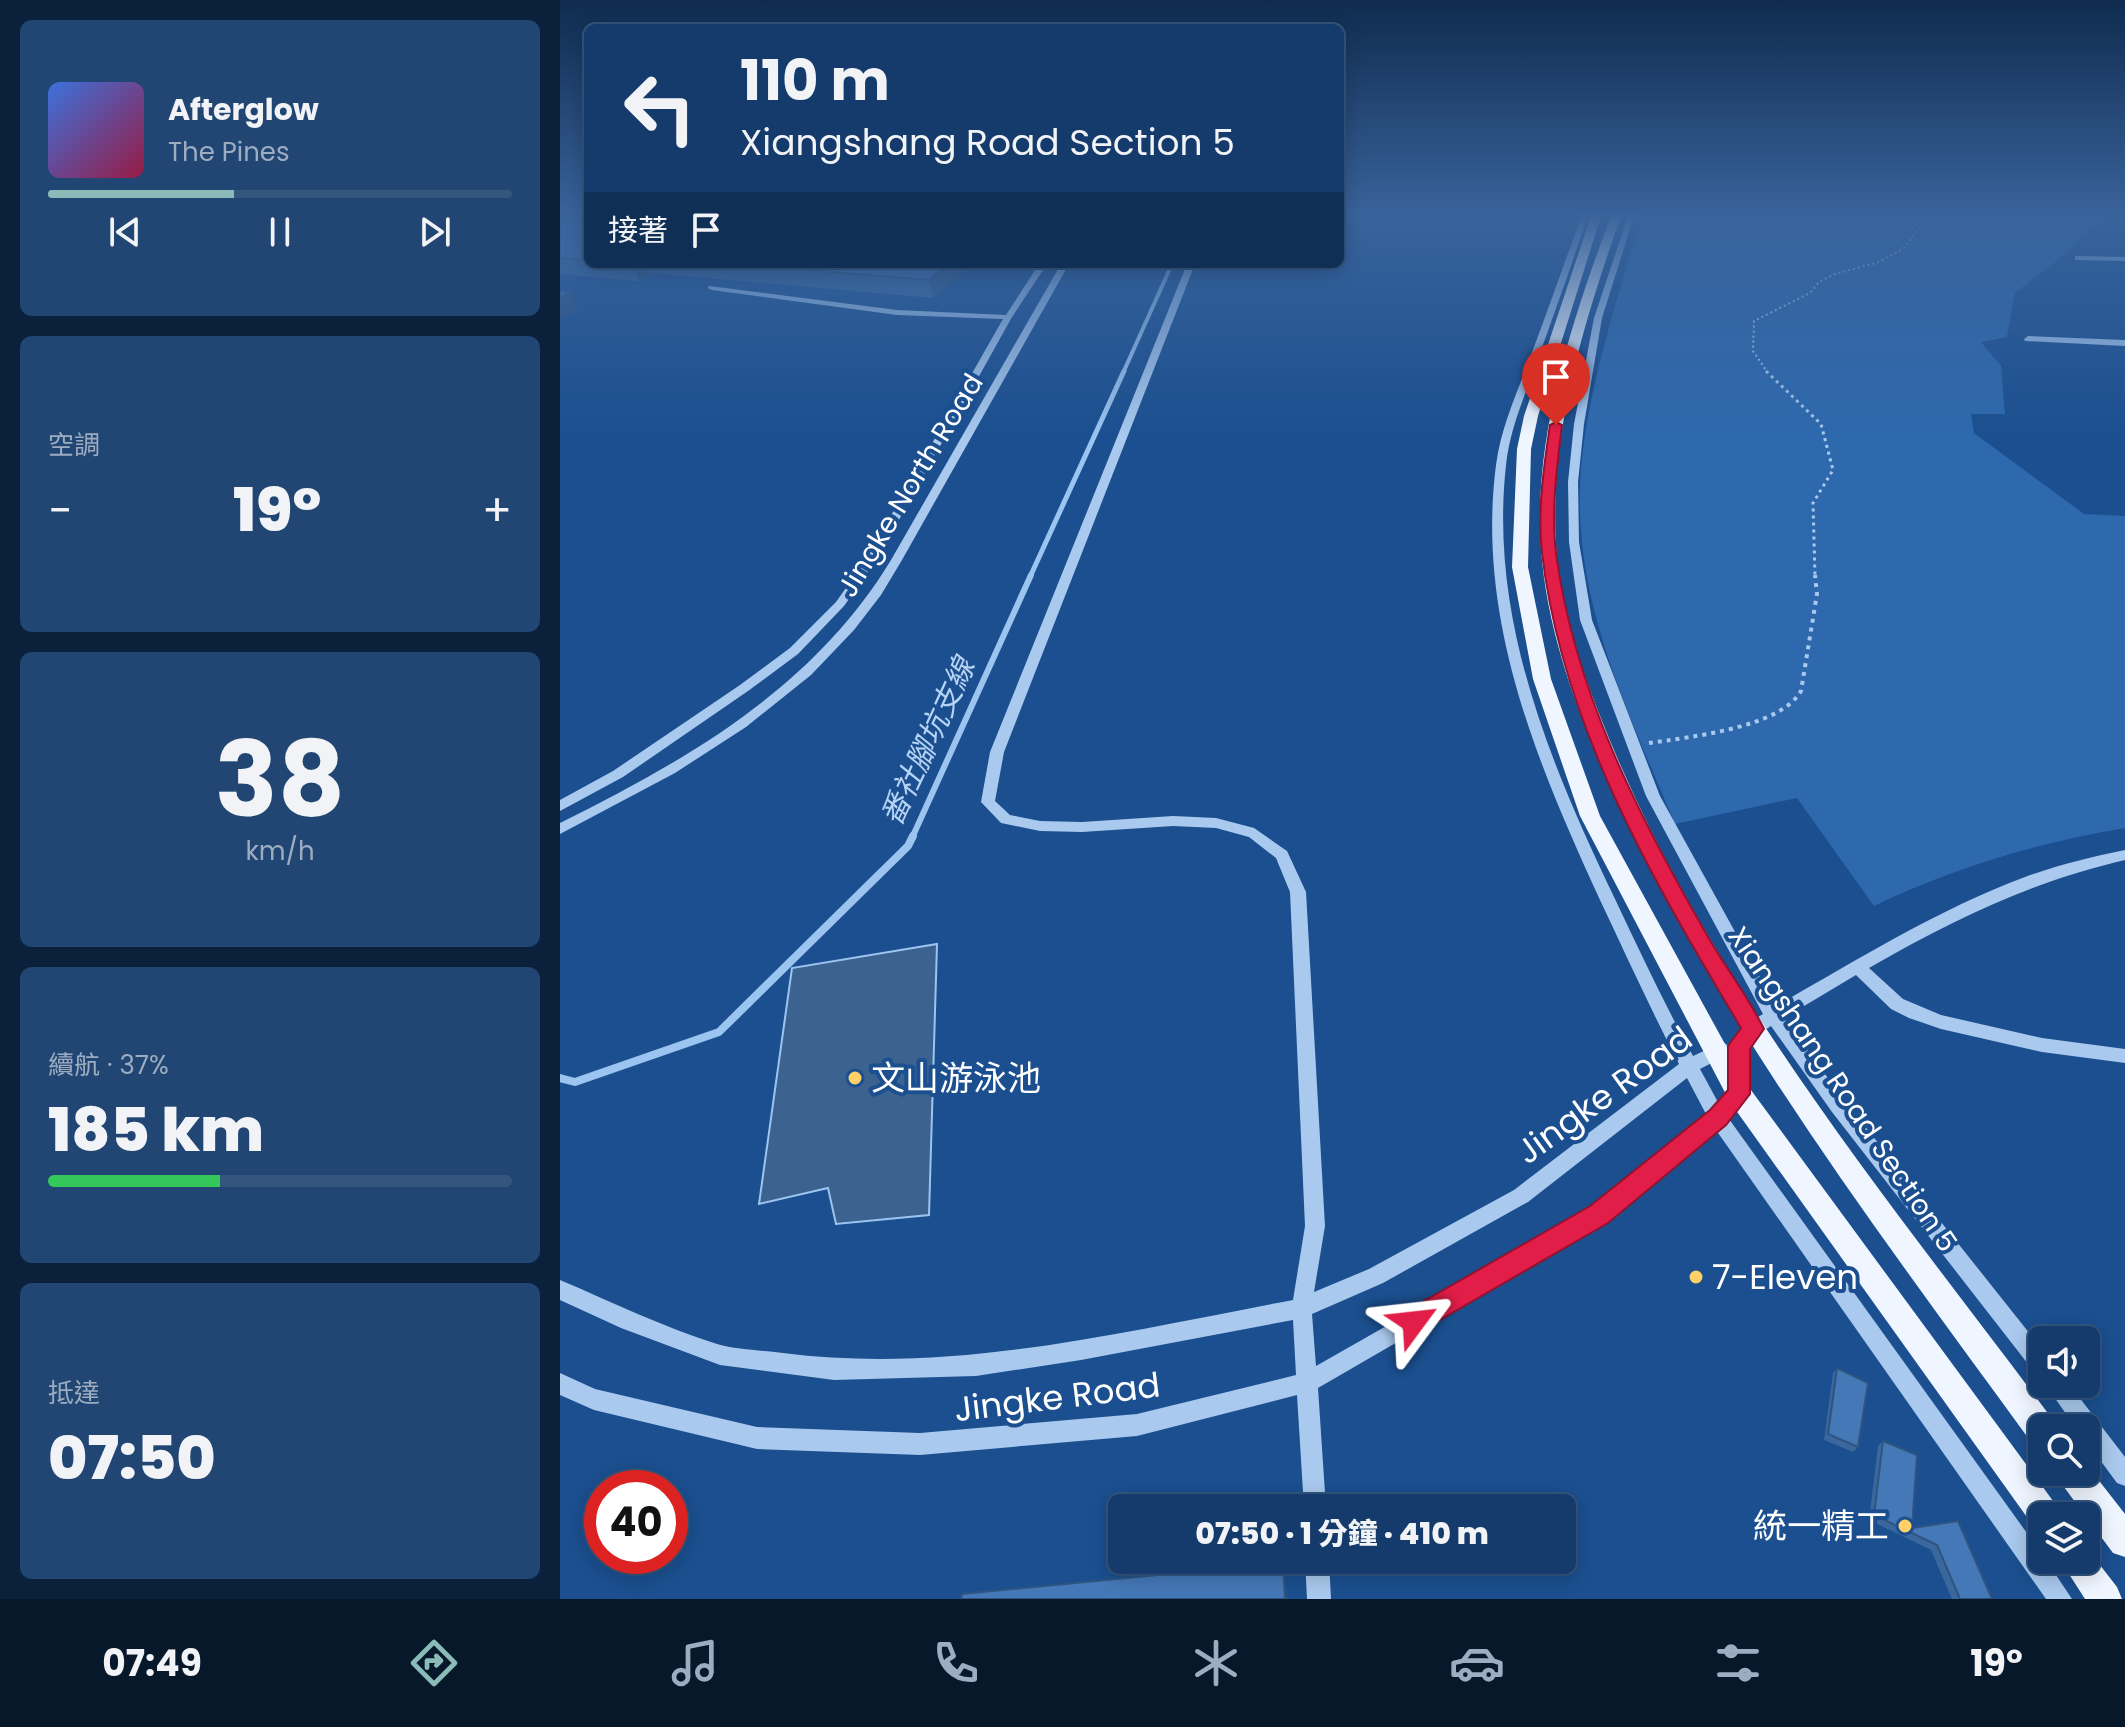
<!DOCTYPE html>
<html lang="zh-TW">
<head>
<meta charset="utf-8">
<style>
  body { margin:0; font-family:Poppins,"Noto Sans TC",sans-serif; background:#214673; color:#f1f3f6; height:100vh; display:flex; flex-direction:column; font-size:30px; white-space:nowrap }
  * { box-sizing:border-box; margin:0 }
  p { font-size:26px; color:#9dadc1 }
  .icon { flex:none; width:44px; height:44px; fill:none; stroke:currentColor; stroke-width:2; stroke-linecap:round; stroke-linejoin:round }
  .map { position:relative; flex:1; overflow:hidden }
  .details { display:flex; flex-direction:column; gap:20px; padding:20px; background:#0b203b; width:560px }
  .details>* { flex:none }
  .top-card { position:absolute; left:24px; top:24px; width:760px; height:244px; border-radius:12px; box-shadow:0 4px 20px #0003,0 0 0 2px #33557e; background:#143b6b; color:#f1f3f6; overflow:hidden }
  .controls { position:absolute; left:1468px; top:1326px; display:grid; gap:16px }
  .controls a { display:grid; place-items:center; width:72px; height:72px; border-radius:12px; background:#143b6b; box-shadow:0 4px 20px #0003,0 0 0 2px #33557e; font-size:40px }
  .speed { position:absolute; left:24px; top:1470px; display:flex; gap:16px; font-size:40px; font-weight:700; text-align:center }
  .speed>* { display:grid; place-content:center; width:104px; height:104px; border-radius:50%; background:#143b6b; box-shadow:0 4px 20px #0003,0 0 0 2px #33557e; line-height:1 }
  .speed .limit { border:12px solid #d22; background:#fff; color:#111 }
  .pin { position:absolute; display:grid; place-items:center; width:68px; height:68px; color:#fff; margin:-82px -34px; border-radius:50% 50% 50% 0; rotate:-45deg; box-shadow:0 0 8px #0007 }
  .pin .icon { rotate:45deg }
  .me { position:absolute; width:88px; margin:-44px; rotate:60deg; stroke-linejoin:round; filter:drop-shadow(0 0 6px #0008) }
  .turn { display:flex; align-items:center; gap:28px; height:168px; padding:0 24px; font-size:36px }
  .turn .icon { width:104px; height:104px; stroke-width:2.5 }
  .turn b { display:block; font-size:56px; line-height:68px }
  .then { display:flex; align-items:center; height:76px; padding:0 24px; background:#0003; gap:16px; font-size:30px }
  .big { font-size:60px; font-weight:800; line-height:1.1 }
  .details .card { flex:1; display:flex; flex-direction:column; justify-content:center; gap:12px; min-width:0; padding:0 28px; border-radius:12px; background:#214673 }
  .details .dial { align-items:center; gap:0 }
  .dial b { font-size:104px; line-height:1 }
  .song { display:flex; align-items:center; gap:24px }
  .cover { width:96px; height:96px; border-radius:12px; background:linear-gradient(135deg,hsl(220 70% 55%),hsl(340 70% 35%)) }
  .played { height:8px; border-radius:4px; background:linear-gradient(90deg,#8bbbb9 40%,#33557e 40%) }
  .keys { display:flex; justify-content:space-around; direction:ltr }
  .heat { display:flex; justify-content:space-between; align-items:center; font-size:44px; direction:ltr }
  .charge { height:12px; border-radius:6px; background:linear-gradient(90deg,#34c759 37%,#33557e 0) }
  .trip { position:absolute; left:548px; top:1494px; width:468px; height:80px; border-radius:12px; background:#143b6b; box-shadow:0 4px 20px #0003,0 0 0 2px #33557e; font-weight:800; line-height:80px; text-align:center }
  .menu { display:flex; height:128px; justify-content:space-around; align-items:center; background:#08182b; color:#9dadc1 }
  .menu .icon { width:56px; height:56px }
  .menu .on { color:#8bbbb9 }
  .menu b { font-size:36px; color:#f1f3f6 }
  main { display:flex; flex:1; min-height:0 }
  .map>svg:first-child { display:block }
</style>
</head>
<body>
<main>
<section class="details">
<div class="card">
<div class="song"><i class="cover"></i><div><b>Afterglow</b><p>The Pines</p></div></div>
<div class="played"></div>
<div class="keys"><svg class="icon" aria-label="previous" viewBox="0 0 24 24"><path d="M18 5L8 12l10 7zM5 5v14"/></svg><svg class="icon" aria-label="pause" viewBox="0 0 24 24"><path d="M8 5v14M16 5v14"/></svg><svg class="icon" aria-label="next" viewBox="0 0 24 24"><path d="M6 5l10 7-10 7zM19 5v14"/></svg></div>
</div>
<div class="card"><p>空調</p>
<div class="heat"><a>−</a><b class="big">19°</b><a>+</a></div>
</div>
<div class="card dial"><b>38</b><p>km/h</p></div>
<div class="card"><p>續航 · 37%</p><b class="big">185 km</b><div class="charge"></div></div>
<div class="card"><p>抵達</p><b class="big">07:50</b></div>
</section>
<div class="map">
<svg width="1565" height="1599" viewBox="0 0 1565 1599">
  <rect width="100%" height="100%" fill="#1b4f8f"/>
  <path fill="#2e69ad" d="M1082 213H1549L1504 255 1455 293 1447 337 1421 342 1441 366 1445 414H1411L1414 433 1524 514 1565 516V828C1477 843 1395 867 1314 906L1237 798 1115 824C1070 716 1015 606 1020 486 1024 394 1058 301 1082 213Z"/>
  <path fill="#3c6290" stroke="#9cc4f0" stroke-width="2" d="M377 944 369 1215 276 1224 268 1188 199 1204 232 968Z"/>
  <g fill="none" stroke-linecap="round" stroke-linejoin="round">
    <path stroke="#9cc4f0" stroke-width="4" d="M563 373 612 264"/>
    <path stroke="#9cc4f0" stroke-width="5" d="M470 577 564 371"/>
    <path stroke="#9cc4f0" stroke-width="6" d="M352 838 471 575"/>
    <path stroke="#9cc4f0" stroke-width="8" d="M0 1078 15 1082 159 1032 348 846 353 836"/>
    <path stroke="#a9c9ee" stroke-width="2" stroke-dasharray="2 3" stroke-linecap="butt" d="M1208 373 1193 351 1194 321 1250 293 1259 282 1275 274 1316 263 1343 249 1361 226 1384 213"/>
    <path stroke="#a9c9ee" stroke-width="3" stroke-dasharray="3 4" stroke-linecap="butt" d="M1206 371 1261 424 1273 470 1253 503 1255 577"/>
    <path stroke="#a9c9ee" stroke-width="4" stroke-dasharray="4 5" stroke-linecap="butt" d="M1089 743C1129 737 1220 728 1241 691L1257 594 1255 575"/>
    <path fill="#a9c9ee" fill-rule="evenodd" d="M1023 213H1029C1013 261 996 308 979 356 967 391 950 427 946 465 929 620 990 763 1055 899 1080 952 1105 1005 1133 1056L1163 1042 1170 1047 1187 1024 1203 1014 1086 796 1020 620 1009 542 1008 482 1014 424 1034 318 1069 213H1075L1042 318 1024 424 1018 482 1019 542 1032 620 1100 796 1216 1006C1297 960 1377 910 1465 877 1498 865 1531 857 1565 850V860C1468 883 1395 919 1309 968L1343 999 1381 1015 1482 1038 1565 1049V1063L1482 1052 1381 1029 1349 1018 1331 1009 1296 975 1224 1018 1284 1100 1482 1349V1376L1475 1373 1272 1112 1211 1026C1174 1050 1194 1059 1188 1093 1186 1102 1175 1111 1169 1119L1482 1554V1560H1486L1512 1599H1486L1156 1130 1046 1221 758 1388 766 1508H744L737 1395 577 1436 360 1455 197 1449 34 1410 0 1395V1373L35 1389 197 1427 360 1433 577 1414 736 1375 733 1320 521 1360 416 1376 274 1380 160 1365 61 1328 0 1300V1280C52 1302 103 1327 157 1344 178 1350 202 1350 223 1353 394 1375 566 1331 733 1300L745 1226 730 892 716 858 689 837 656 828 613 826 522 832 480 831 441 823 421 802 430 752 627 264H635L444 752 435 801 450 815 480 821 522 822 613 816 656 818 694 828 727 851 746 892 765 1226 754 1292 809 1269 954 1190 1119 1064C1091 1010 1066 955 1040 900 977 763 916 619 936 465 941 426 958 391 971 355 989 308 1005 260 1023 213ZM1170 1051V1091L1159 1104 1140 1069 1169 1054ZM1127 1078 1147 1116 1032 1209 756 1366 752 1314 823 1283 968 1202Z
      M1515 256 1565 257V261L1518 260H1515Z
      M479 264H487L452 317 316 561 284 606 238 654 188 691 63 777 0 811V800L53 771 180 685 230 648 276 602 305 561 443 319 337 315 152 290 148 288 149 286 337 310 446 315Z
      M501 264H509L342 560 321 595 294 630 251 675 186 727 115 773 0 834V823C129 759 254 687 331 560Z
      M1468 336 1565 340V346L1465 341 1464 339Z
      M1485 1384H1509L1565 1457V1486L1557 1483 1526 1441V1428H1516Z
      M745 1560H769L771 1599H747Z"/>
    <path fill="#f0f6ff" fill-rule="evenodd" d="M1032 213H1042L978 416 971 449 968 567 991 679 1040 816 1188 1086 1496 1505 1501 1516H1482V1531L1474 1527 1170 1102 1020 816 973 679 952 567 957 449 964 416Z
      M1052 213H1062C1025 319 989 431 996 545 1000 614 1027 685 1053 748 1157 995 1334 1207 1493 1420L1496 1428H1482V1446L1471 1442C1328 1245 1178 1049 1071 830 1029 743 988 646 981 549 973 434 1013 318 1052 213Z
      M1526 1464 1565 1514V1557L1553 1553 1501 1483 1496 1472H1526Z
      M1526 1547 1557 1587 1562 1599H1525L1500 1560H1526Z"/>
  </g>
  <path fill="#3a679d" d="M28 213V264H411L373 298 91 273 79 281 0 274V225Z
    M1277 1368 1298 1447 1293 1452 1264 1440 1273 1373Z
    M1323 1441 1352 1528 1398 1521 1432 1599H1392L1371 1550 1309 1520 1318 1446Z"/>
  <path fill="#305480" d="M72 264H87L91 273 79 281Z
    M388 264H411L373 298 369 280Z
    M10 292 18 310 0 320V298Z
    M723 1563 727 1599H725Z"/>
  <path fill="#4478b7" stroke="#305480" stroke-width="2" d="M24 213H28V260L0 258V225Z
    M174 264H388L369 280Z
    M0 291 10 292 0 298Z
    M1277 1368 1308 1383 1298 1447 1268 1434Z
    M1323 1441 1357 1455 1352 1528 1398 1521 1432 1599H1400L1377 1545 1314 1515Z
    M723 1563 725 1599H401L402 1594Z"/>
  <linearGradient id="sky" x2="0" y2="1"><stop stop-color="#0f2b4f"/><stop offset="0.49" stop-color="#39639b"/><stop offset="1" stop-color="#39639b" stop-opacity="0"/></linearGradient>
  <rect width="1565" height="437" fill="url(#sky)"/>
  <path fill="#e11d48" stroke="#92132f" stroke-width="2" d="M996 422 1002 425C997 466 991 511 996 553 1014 690 1079 817 1147 935 1165 967 1188 996 1204 1029L1190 1049V1094L1166 1125 1048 1223 854 1335 845 1331 841 1322 845 1312 1030 1206 1150 1110 1168 1090V1046L1181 1028C1093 881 1002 726 982 553 977 511 984 466 990 425Z"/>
  <g fill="#ffd166" stroke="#1b4f8f" stroke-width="3">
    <circle cx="295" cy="1078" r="8"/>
    <circle cx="1136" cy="1277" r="8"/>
    <circle cx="1345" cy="1526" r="8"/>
  </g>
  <g text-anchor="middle" stroke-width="8" stroke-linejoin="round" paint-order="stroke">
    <g font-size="28" fill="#fff" stroke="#1b4f8f">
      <text transform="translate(350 485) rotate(-59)" y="10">Jingke North Road</text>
      <text transform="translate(1283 1089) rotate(56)" y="10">Xiangshang Road Section 5</text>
    </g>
    <g font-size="30" font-style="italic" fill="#b5d3f5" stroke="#1b4f8f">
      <text transform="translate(368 742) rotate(-65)" y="10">番社腳坑支線</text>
    </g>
    <g font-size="34" fill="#fff" stroke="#1b4f8f" text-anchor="start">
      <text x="311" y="1090">文山游泳池</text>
      <text x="1152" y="1289">7-Eleven</text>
      <text x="1329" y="1538" text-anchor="end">統一精工</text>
    </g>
    <g font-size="34" fill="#fff" stroke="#1b4f8f">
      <text transform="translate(1044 1095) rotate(-36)" y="12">Jingke Road</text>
      <text transform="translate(497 1397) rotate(-7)" y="12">Jingke Road</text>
    </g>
  </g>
</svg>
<div class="controls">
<a><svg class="icon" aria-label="sound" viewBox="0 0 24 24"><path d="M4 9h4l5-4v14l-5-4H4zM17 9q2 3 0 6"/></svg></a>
<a><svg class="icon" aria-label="search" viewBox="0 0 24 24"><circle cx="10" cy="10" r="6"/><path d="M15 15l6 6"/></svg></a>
<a><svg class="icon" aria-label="layers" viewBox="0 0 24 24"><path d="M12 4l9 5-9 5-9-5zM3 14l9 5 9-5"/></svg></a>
</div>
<div class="speed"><div class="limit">40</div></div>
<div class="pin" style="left:996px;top:425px;background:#d93025"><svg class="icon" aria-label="arrive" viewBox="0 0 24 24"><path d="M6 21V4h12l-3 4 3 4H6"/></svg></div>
<svg class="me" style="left:854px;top:1322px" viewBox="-20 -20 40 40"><path d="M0-17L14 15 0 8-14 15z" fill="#e11d48" stroke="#fff" stroke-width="4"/></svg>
<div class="trip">07:50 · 1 分鐘 · 410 m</div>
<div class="top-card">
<div class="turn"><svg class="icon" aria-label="left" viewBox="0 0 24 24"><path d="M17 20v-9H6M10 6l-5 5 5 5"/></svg><div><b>110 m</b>Xiangshang Road Section 5</div></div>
<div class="then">接著<svg class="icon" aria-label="arrive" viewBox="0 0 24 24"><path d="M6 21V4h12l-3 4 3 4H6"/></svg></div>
</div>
</div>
</main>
<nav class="menu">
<b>07:49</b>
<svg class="icon on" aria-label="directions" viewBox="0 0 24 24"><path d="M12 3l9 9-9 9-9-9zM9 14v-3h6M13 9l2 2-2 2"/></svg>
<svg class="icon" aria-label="music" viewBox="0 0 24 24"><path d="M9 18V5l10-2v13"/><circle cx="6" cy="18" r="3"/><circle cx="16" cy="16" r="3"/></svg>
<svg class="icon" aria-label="phone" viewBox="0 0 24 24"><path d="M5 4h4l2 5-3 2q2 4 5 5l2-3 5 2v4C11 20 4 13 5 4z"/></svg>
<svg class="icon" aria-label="climate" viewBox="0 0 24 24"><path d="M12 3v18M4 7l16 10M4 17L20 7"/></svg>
<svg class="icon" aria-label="car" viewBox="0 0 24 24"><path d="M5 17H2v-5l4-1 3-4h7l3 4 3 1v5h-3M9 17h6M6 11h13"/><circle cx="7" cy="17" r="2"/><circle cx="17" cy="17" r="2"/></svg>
<svg class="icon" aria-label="filters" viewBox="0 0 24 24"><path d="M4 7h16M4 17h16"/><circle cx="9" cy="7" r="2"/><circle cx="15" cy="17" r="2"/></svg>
<b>19°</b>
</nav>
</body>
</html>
